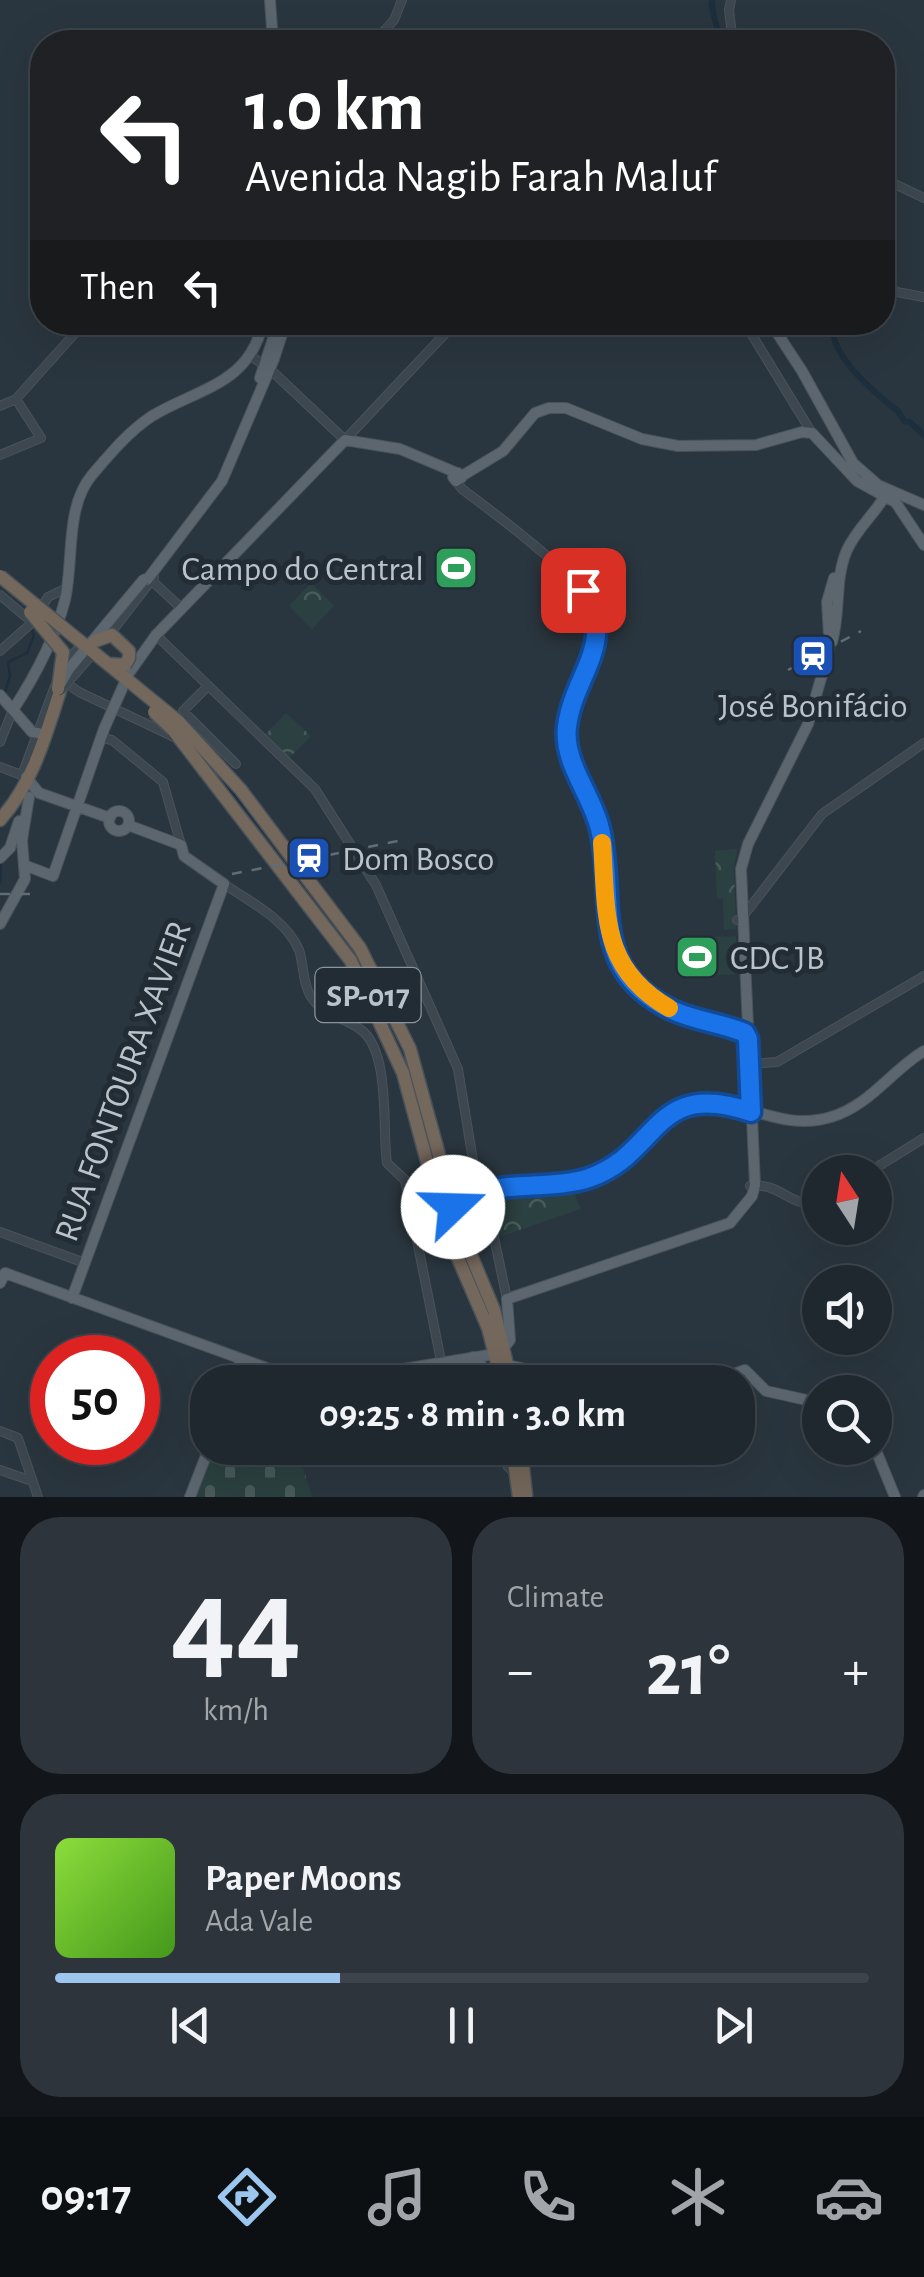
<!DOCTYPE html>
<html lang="en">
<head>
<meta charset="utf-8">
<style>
  body { margin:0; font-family:"Alegreya Sans",sans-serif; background:#2d343b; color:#f1f3f6; height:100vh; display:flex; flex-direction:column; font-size:38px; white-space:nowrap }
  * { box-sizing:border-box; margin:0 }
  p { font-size:32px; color:#a2a6aa }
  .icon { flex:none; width:55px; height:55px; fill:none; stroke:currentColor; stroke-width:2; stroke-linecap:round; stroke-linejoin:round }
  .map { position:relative; height:1497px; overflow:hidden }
  .details { display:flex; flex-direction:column; gap:20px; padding:20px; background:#12161a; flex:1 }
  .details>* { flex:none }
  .top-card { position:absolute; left:30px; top:30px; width:865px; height:305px; border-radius:40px; box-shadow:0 10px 40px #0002,0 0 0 2px #3d444b; background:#202124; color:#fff; overflow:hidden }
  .needle { width:65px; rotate:348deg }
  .buttons { position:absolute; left:802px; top:1155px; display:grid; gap:20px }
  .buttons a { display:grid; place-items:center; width:90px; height:90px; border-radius:50%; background:#20282f; box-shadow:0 10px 40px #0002,0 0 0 2px #3d444b; font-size:50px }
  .speed { position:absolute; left:30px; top:1335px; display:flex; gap:20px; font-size:50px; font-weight:700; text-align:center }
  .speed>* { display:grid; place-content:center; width:130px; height:130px; border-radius:50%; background:#20282f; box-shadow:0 10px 40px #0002,0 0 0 2px #3d444b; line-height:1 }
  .speed .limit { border:15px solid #d22; background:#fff; color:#111 }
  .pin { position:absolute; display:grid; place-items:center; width:85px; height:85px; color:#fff; margin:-42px; border-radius:20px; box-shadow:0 5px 15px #0006 }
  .me { position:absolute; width:110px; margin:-55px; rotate:69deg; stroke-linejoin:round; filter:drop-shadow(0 0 8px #0008) }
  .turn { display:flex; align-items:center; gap:35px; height:210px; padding:0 50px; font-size:45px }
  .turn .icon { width:130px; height:130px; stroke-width:2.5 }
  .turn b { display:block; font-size:70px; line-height:85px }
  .then { display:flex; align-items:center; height:95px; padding:0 50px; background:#0003; gap:20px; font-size:38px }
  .big { font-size:75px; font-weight:600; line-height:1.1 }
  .details .widget { flex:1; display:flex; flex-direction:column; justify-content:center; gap:15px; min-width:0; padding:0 35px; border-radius:40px; background:#2d343b }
  .details .dial { align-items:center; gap:0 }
  .dial b { font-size:130px; line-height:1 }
  .song { display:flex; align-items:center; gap:30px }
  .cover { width:120px; height:120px; border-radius:15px; background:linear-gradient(135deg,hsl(90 70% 55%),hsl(100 70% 35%)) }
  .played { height:10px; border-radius:5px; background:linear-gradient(90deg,#9cc6ed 35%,#3d444b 35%) }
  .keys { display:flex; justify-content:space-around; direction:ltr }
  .heat { display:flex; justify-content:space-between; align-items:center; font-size:55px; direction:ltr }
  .details .tiles { flex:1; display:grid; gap:20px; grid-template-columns:1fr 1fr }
  .widget:last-child { grid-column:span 2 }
  .trip { position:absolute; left:190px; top:1365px; width:565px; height:100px; border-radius:40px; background:#20282f; box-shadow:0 10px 40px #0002,0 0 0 2px #3d444b; font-weight:600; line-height:100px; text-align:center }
  .dock { display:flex; height:160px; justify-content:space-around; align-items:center; background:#0d1013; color:#a2a6aa }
  .dock .icon { width:70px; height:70px }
  .dock .on { color:#9cc6ed }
  .dock b { font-size:45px; color:#f1f3f6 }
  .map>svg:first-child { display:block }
</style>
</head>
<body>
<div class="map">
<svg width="924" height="1497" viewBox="0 0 924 1497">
  <defs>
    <pattern id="cemetery-stones" width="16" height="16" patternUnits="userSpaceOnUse" patternTransform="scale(2.5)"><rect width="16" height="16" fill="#2b4040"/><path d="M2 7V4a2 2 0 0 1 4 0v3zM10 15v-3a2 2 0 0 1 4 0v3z" fill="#485a5a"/></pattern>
    <pattern id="park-crowns" width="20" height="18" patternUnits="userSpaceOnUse" patternTransform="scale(2.5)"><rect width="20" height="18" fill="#2b4040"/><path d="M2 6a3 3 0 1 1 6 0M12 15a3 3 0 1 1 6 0" fill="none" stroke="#485a5a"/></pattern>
  </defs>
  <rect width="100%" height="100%" fill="#2a363f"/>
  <path fill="url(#cemetery-stones)" d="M211 1448H288L298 1451 312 1497H193Z"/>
  <path fill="url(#park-crowns)" d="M311 583 334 606 312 629 289 606Z
    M286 713 311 736 288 759 264 736Z
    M737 849 734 869 736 929 724 930 723 899 717 898 715 851Z
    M572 1186 580 1209 499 1237 489 1195Z"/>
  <path fill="#2b4040" d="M736 936 738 974 691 976 689 938Z"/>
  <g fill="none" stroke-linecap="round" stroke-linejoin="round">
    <path stroke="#1d2e3c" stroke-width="2.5" d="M4 696 10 676 8 662 27 653 34 635 31 627
      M224 781 293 869
      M0 883 1 860
      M331 920 358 958
      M459 1242 469 1267"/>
    <path stroke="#1d2e3c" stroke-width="6" d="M712 0C711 16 720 27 718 42
      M831 322C831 356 873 392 898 411L904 421 910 422 924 435"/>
    <defs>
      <path id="minor" d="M731 0 729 10 733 42
        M374 42 394 20 402 0
        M882 178 924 198
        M882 283 897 292 924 297
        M744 322 812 433
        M251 356 273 372 345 440 456 322
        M0 406 16 399 85 322
        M0 455 41 438 16 399
        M456 481 462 489C491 511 586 580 595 612 607 653 571 689 567 728 563 765 592 794 600 828 607 855 603 884 606 911 613 994 674 1013 742 1031
        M148 577 181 608
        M0 595 32 622
        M41 608 48 597 67 588
        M110 634 154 577
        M156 635 315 789 376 885 458 1069 477 1185 488 1211
        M0 651 34 621
        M63 664 85 642
        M62 680 79 692 174 737
        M208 686 183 711 236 764
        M101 738 112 740 163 782 181 845
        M0 742 13 710
        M0 767 24 776
        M22 775 55 686
        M224 884C250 902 286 919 299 950 304 964 302 981 310 995 322 1016 342 1016 360 1029 391 1050 382 1131 387 1163L405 1180 441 1361
        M737 920 741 919 822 814 924 743
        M749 1064 777 1062 924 976
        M869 1172 924 1138
        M750 1186C782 1182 788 1208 820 1203
        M488 1209 507 1299
        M0 1232 85 1263
        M0 1431 18 1438 38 1497
        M499 1448 508 1467 515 1473
        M0 1470 32 1481"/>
      <path id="major" d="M270 0 273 42
        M770 322 802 371 853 463 878 485 924 505
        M260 378 277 327 281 324
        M458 473 462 477 456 481 453 477Z
        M462 476 503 451 535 413 549 408H566L642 439 678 446 756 445 802 432 812 433 857 481 895 502
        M894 500 924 545
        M147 580 222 481 274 359 286 322
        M829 635 827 602 834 578
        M832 642C841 611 834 580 847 550 857 528 877 512 888 491
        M129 673 156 635 345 440 400 449 457 473
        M0 695 32 732 38 733
        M13 710C35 676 55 639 65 600 74 560 65 507 92 475 110 454 129 431 152 416 199 388 250 384 263 322
        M26 777 39 793 110 818
        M109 821a10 10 0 1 1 20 0a10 10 0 1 1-20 0Z
        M0 858 10 848 19 821
        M24 865 53 876 104 729
        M0 924 25 879 22 840 29 797
        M441 1190 484 1186
        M450 1208C462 1203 472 1194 484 1191 520 1184 565 1191 598 1174 632 1157 651 1117 689 1105 735 1091 776 1134 831 1117 869 1106 891 1071 924 1051
        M0 1283 5 1273 305 1382
        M72 1298 224 884 184 856 181 845 128 825
        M504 1348 510 1340 507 1299 730 1223 752 1196 755 1185 741 869 748 844 808 724 829 650
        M473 1357 482 1366 484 1382
        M512 1366 562 1377 718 1380 745 1370 766 1391 820 1403
        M233 1382 241 1359
        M324 1382 489 1355 499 1351
        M875 1448 895 1497
        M190 1497 209 1448
        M923 1497 924 1495"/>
      <path id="highway" d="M179 722 241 790 292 858
        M173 730 351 961 403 1073 445 1228 488 1328 502 1382
        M0 820C33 783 45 737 60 691
        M297 865 360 948 410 1049 458 1224 494 1310 507 1364
        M512 1448 519 1497
        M521 1448 526 1495"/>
    </defs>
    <use href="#minor" stroke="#4a535c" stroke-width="10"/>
    <use href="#major" stroke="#4a535c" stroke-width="12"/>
    <use href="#highway" stroke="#48525a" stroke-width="15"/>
    <use href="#minor" stroke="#3d474f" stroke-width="8"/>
    <use href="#major" stroke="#5c666f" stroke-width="10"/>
    <use href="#highway" stroke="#74675b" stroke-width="12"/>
    <path stroke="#606c76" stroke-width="2.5" stroke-dasharray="10 10" stroke-linecap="butt" d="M788 670 861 631
      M329 855 407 839
      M232 874 283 864
      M0 894H36"/>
    <defs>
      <path id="minor-bridge" d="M60 691 91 656"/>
      <path id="major-bridge" d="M61 683 69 669 144 579
        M104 729 129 673"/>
      <path id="highway-bridge" d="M0 576 179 722
        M30 612 63 652 58 689
        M95 641 112 635 129 651V658L125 665 109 664
        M154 712 173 730"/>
    </defs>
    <use href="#minor-bridge" stroke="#4a535c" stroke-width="10" stroke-linecap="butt"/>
    <use href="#major-bridge" stroke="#4a535c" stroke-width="12" stroke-linecap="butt"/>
    <use href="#highway-bridge" stroke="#48525a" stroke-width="15" stroke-linecap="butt"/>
    <use href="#minor-bridge" stroke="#3d474f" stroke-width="8"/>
    <use href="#major-bridge" stroke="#5c666f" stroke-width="10"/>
    <use href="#highway-bridge" stroke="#74675b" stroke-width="12"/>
  </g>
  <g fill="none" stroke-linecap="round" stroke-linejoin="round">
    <defs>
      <path id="route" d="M453 1207C463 1203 471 1195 481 1192 515 1182 555 1189 589 1178 660 1154 652 1078 751 1112L748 1039 745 1033C722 1023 695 1021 672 1010 586 969 617 899 600 829 592 794 563 764 567 727 573 675 618 643 583 590"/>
    </defs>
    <use href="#route" stroke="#114b97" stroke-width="25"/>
    <use href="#route" stroke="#1a73e8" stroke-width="18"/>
    <path stroke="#f59e0b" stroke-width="18" d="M602 843C607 914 600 968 669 1008"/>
  </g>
  <defs>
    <symbol id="stadium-square" viewBox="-11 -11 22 22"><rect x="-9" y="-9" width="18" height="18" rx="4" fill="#2e9e5b" stroke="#222c35"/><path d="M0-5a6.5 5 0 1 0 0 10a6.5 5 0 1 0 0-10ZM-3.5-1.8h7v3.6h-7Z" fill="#fff"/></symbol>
    <symbol id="station-square" viewBox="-11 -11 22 22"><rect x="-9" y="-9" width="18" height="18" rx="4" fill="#1a4fb4" stroke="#222c35"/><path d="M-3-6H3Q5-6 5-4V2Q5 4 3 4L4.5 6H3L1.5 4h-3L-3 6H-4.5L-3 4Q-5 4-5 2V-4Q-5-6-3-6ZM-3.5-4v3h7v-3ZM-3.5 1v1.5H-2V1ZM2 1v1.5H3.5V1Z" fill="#fff"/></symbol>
  </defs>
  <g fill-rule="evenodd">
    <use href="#stadium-square" x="431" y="543" width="50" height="50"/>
    <use href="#station-square" x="788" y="631" width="50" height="50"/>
    <use href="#station-square" x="284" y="833" width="50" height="50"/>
    <use href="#stadium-square" x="672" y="932" width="50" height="50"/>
  </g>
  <g text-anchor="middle" stroke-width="10" stroke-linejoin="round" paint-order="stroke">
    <rect fill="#222c35" stroke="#8c959d" stroke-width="2.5" x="315.5" y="968" width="105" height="54" rx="8"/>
    <g font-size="32" font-weight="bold" fill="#bac2ca">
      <text x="368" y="1006">SP-017</text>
    </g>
    <g font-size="35" fill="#bac2ca" stroke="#222c35" text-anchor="start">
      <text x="424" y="580" text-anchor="end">Campo do Central</text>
      <text x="813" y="717" text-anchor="middle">José Bonifácio</text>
      <text x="342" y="870">Dom Bosco</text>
      <text x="730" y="969">CDC JB</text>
    </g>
    <g font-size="35" fill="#bac2ca" stroke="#222c35">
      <text transform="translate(122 1081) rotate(-70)" y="12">RUA FONTOURA XAVIER</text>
    </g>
  </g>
</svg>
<div class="buttons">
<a><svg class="needle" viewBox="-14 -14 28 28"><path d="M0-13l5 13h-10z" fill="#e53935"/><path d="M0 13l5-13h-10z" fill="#a2a6aa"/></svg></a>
<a><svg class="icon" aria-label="sound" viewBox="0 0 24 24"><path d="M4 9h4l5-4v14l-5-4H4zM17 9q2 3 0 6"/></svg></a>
<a><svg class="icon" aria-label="search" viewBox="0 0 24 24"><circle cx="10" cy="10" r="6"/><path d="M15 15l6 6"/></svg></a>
</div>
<div class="speed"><div class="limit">50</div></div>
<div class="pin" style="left:583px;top:590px;background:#d93025"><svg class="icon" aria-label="arrive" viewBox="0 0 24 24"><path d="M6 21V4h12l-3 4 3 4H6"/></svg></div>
<svg class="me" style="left:453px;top:1207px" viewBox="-20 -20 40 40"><circle r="19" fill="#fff"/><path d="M0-13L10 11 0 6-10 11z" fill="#1a73e8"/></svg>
<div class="trip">09:25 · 8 min · 3.0 km</div>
<div class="top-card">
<div class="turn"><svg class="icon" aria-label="left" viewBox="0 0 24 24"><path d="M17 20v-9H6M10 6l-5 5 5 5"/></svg><div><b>1.0 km</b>Avenida Nagib Farah Maluf</div></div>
<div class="then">Then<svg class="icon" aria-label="left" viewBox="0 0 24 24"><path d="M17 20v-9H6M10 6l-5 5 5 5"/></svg></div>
</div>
</div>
<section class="details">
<div class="tiles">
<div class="widget dial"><b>44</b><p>km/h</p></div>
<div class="widget"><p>Climate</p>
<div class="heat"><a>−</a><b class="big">21°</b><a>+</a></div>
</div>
<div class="widget">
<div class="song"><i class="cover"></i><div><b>Paper Moons</b><p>Ada Vale</p></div></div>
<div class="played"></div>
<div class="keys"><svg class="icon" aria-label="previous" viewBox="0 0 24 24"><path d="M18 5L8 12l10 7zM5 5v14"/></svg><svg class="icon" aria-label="pause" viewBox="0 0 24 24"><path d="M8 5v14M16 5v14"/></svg><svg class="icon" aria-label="next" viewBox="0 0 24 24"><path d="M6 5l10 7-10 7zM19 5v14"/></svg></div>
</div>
</div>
</section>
<nav class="dock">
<b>09:17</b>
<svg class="icon on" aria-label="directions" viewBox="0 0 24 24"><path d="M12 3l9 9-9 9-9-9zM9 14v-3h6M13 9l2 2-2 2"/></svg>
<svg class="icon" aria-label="music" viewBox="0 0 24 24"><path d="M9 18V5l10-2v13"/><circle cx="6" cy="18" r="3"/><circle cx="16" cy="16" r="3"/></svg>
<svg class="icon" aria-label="phone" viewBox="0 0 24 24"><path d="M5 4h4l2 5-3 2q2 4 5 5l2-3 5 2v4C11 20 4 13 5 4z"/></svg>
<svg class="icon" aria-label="climate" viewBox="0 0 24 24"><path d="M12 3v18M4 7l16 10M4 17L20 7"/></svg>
<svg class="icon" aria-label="car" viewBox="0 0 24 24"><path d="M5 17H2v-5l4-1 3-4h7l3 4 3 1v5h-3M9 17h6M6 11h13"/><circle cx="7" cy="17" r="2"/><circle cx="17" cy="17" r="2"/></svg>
</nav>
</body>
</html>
